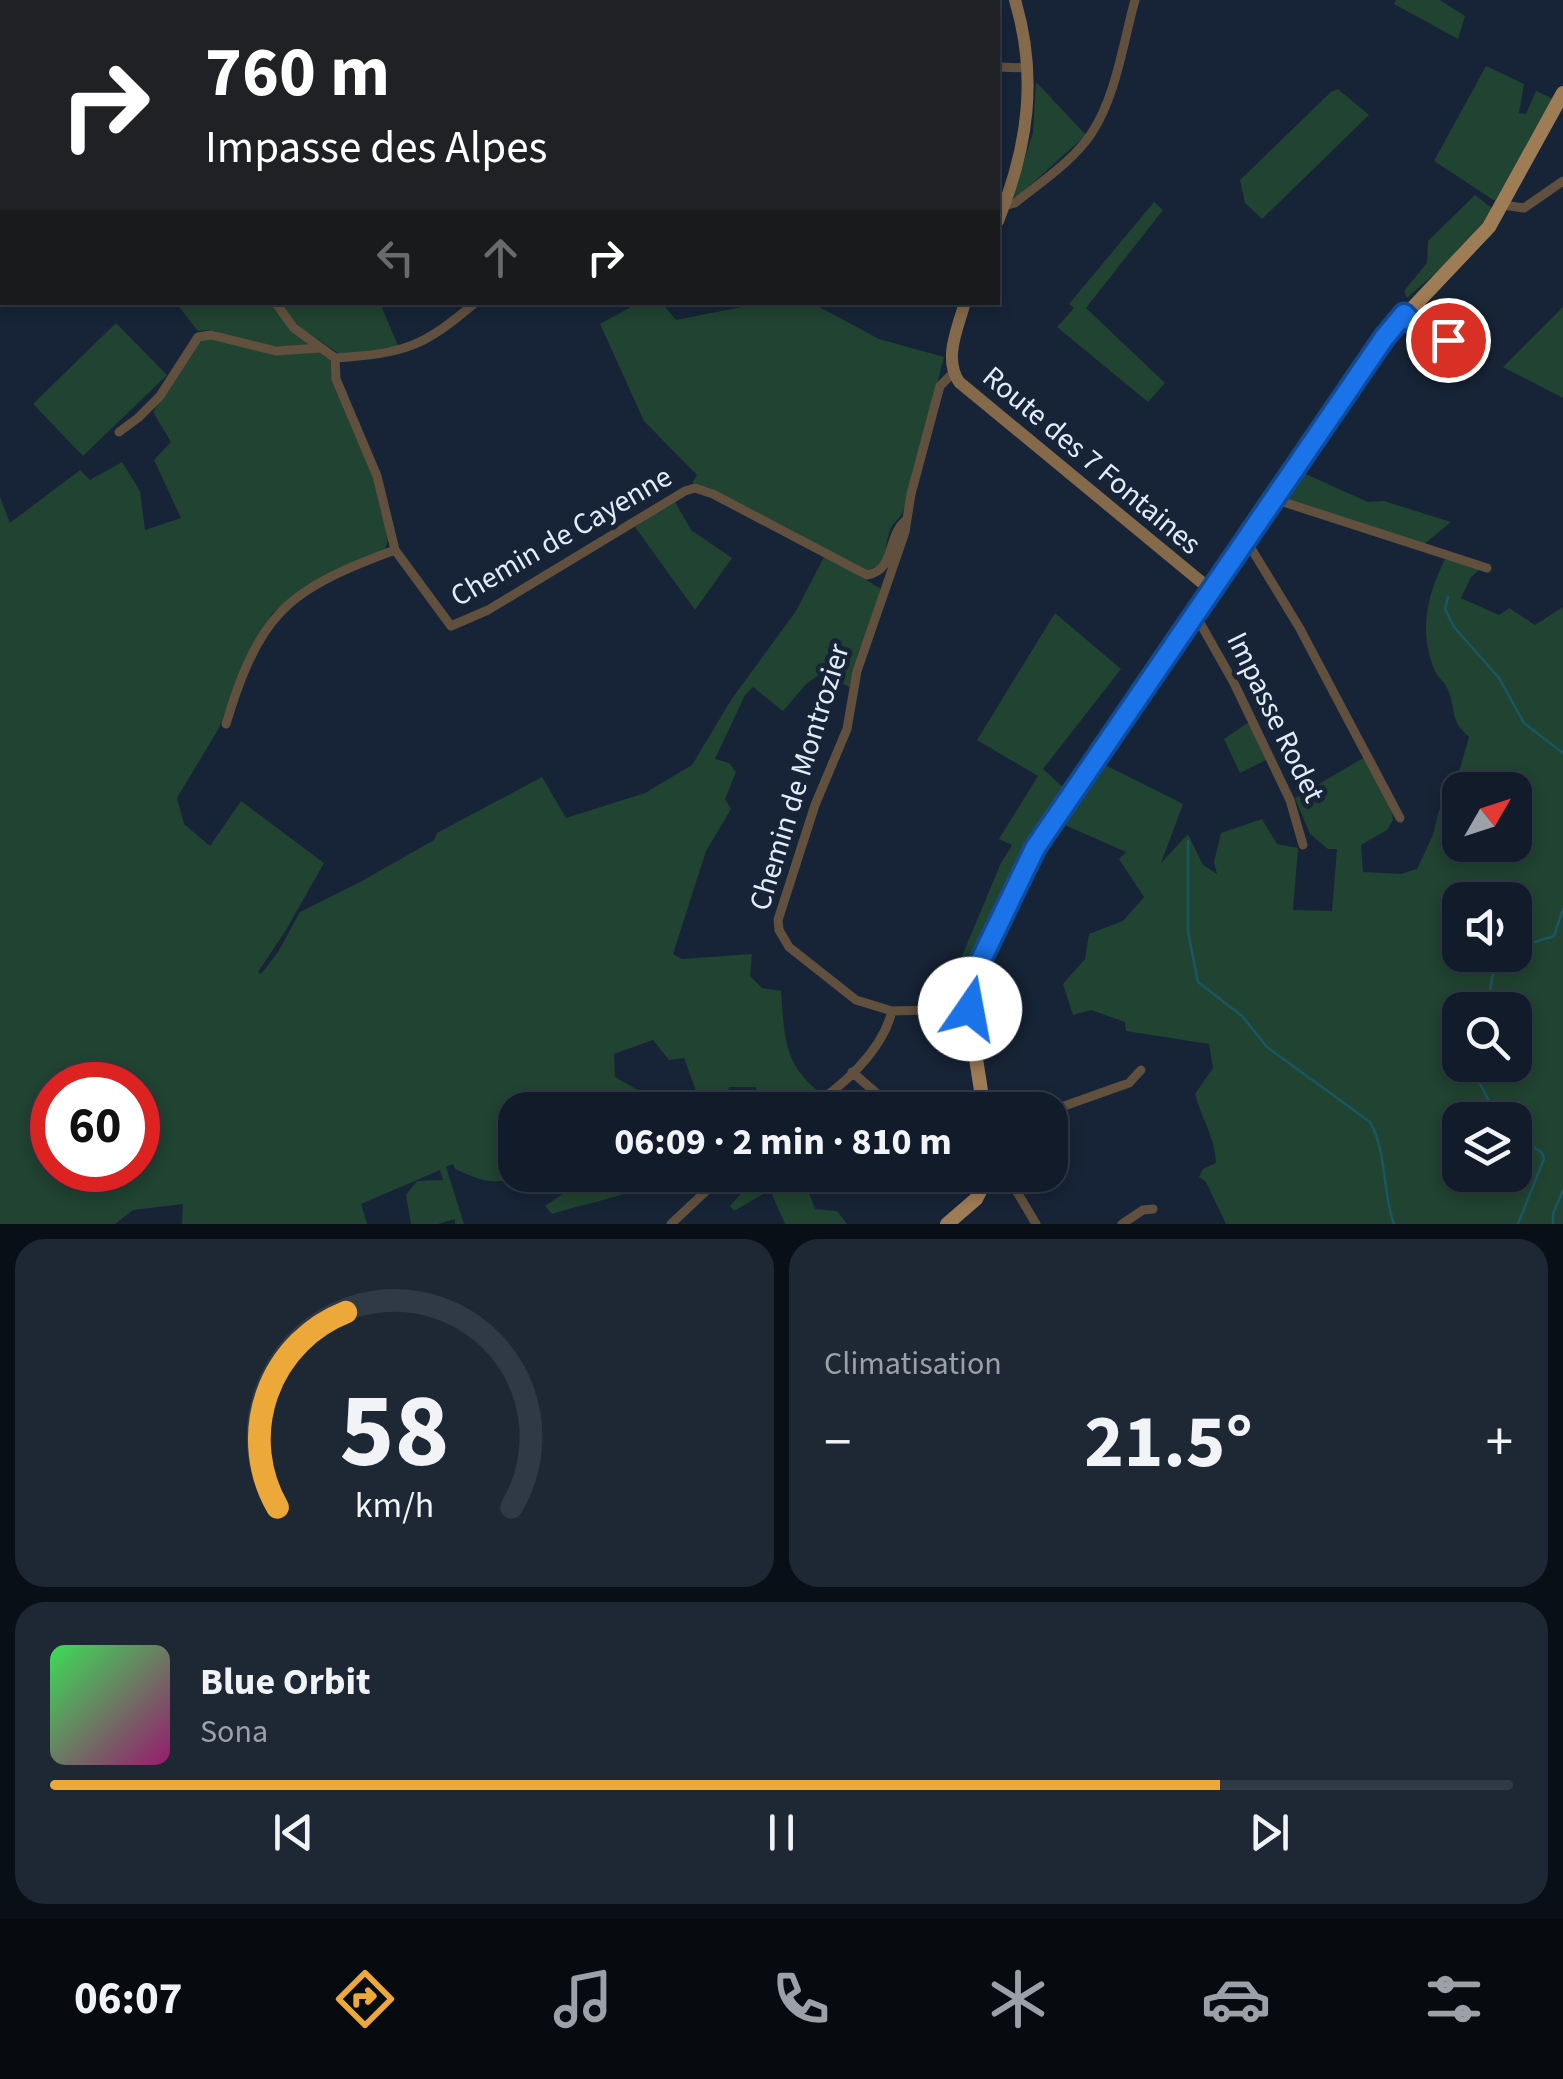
<!DOCTYPE html>
<html lang="fr">
<head>
<meta charset="utf-8">
<style>
  body { margin:0; font-family:"Source Sans 3",sans-serif; background:#1e2835; color:#f1f3f6; height:100vh; display:flex; flex-direction:column; font-size:38px; white-space:nowrap }
  * { box-sizing:border-box; margin:0 }
  p { font-size:32px; color:#9ca1a8 }
  .icon { flex:none; width:55px; height:55px; fill:none; stroke:currentColor; stroke-width:2; stroke-linecap:round; stroke-linejoin:round }
  .map { position:relative; height:1224px; overflow:hidden }
  .details { display:flex; flex-direction:column; gap:15px; padding:15px; background:#090f17; flex:1 }
  .details>* { flex:none }
  .top-card { position:absolute; left:0px; top:0px; width:1000px; height:305px; box-shadow:0 5px 15px #0003,0 0 0 2px #303946; background:#202124; color:#fff; overflow:hidden }
  .needle { width:65px; rotate:51deg }
  .controls { position:absolute; left:1442px; top:772px; display:grid; gap:20px }
  .controls a { display:grid; place-items:center; width:90px; height:90px; border-radius:20px; background:#111b29; box-shadow:0 5px 15px #0003,0 0 0 2px #303946; font-size:50px }
  .speed { position:absolute; left:30px; top:1062px; display:flex; gap:20px; font-size:50px; font-weight:700; text-align:center }
  .speed>* { display:grid; place-content:center; width:130px; height:130px; border-radius:50%; background:#111b29; box-shadow:0 5px 15px #0003,0 0 0 2px #303946; line-height:1 }
  .speed .limit { border:15px solid #d22; background:#fff; color:#111 }
  .pin { position:absolute; display:grid; place-items:center; width:85px; height:85px; color:#fff; margin:-42px; border:5px solid #fff; border-radius:50%; box-shadow:0 2px 10px #0007 }
  .me { position:absolute; width:110px; margin:-55px; rotate:12deg; stroke-linejoin:round; filter:drop-shadow(0 0 8px #0008) }
  .turn { display:flex; align-items:center; gap:35px; height:210px; padding:0 40px; font-size:45px }
  .turn .icon { width:130px; height:130px; stroke-width:2.5 }
  .turn b { display:block; font-size:70px; line-height:85px }
  .lanes { display:flex; align-items:center; height:95px; padding:0 40px; background:#0003; justify-content:center; gap:50px; direction:ltr }
  .lanes .off { opacity:.35 }
  .big { font-size:75px; font-weight:700; line-height:1.1 }
  .details .card { flex:1; display:flex; flex-direction:column; justify-content:center; gap:15px; min-width:0; padding:0 35px; border-radius:30px; background:#1e2835 }
  .details .dial { align-items:center; gap:0 }
  .dial svg { height:260px; overflow:visible; fill:none; stroke:#303946; stroke-width:7; stroke-linecap:round; text-anchor:middle }
  .dial text { fill:#f1f3f6; stroke:none }
  .song { display:flex; align-items:center; gap:30px }
  .cover { width:120px; height:120px; border-radius:15px; background:linear-gradient(135deg,hsl(130 70% 55%),hsl(320 70% 35%)) }
  .played { height:10px; border-radius:5px; background:linear-gradient(90deg,#eca93a 80%,#303946 80%) }
  .keys { display:flex; justify-content:space-around; direction:ltr }
  .heat { display:flex; justify-content:space-between; align-items:center; font-size:55px; direction:ltr }
  .details .tiles { flex:1; display:grid; gap:15px; grid-template-columns:1fr 1fr }
  .card:last-child { grid-column:span 2 }
  .trip { position:absolute; left:498px; top:1092px; width:570px; height:100px; border-radius:30px; background:#111b29; box-shadow:0 5px 15px #0003,0 0 0 2px #303946; font-weight:700; line-height:100px; text-align:center }
  .tab-bar { display:flex; height:160px; justify-content:space-around; align-items:center; background:#070b10; color:#9ca1a8 }
  .tab-bar .icon { width:70px; height:70px }
  .tab-bar .selected { color:#eca93a }
  .tab-bar b { font-size:45px; color:#f1f3f6 }
  .map>svg:first-child { display:block }
</style>
</head>
<body>
<div class="map">
<svg width="1563" height="1224" viewBox="0 0 1563 1224">
  <rect width="100%" height="100%" fill="#172437"/>
  <path fill="#214331" fill-rule="evenodd" d="M0 0H695L2 2 0 291Z
    M1396 0H1440L1465 16 1458 39 1394 4Z
    M1486 66 1524 84 1519 113 1526 114 1536 91 1553 99 1495 201 1434 161Z
    M1036 82 1086 135 1015 199 1012 197 1033 133Z
    M1338 89 1369 115 1262 219 1245 203 1240 180 1331 92Z
    M1475 195 1493 209 1492 213 1448 262 1407 298 1404 291 1427 263 1428 241Z
    M1154 202 1163 210 1086 308 1165 383 1148 402 1057 327 1074 308 1069 304Z
    M176 303H273L309 345 268 347 210 330 198 331Z
    M280 303H380L398 346 341 355 300 327Z
    M638 303H662L676 320 762 303H812L879 339 944 357 904 509C901 518 893 522 890 530 882 550 893 559 868 571L710 488 692 483 697 475 644 421 600 324Z
    M1563 307V398L1503 367Z
    M116 323 167 375 83 456 33 404Z
    M211 338 277 355 320 352 330 360C336 401 402 516 385 549L289 599 272 614 246 659 219 728 177 798 184 824 210 846 241 801 324 863 286 930 258 972 261 974 278 952 300 912 360 882 434 840 437 833 542 777 566 818 645 793 692 765 731 700 796 611 825 555 881 589 853 668 850 687 820 674 806 684 783 711 753 687 745 695 715 759 729 763 736 772 725 799 731 809 706 851 673 954 682 959 752 954 750 976 762 988 781 991C785 1037 782 1064 823 1095L802 1110H760L756 1087H729L725 1103 701 1105 684 1058 669 1060 653 1040 614 1054 615 1077 652 1098 688 1103 691 1110H515L516 1175C495 1188 476 1178 455 1169L453 1164 446 1167 464 1224H455V1219L438 1224H411L406 1195 417 1181 443 1180 440 1170 361 1204 367 1224H182L183 1204 133 1210 115 1224H0V497L10 523 80 470 90 480 122 462 140 491 145 530 181 518 154 460 171 442 153 412 197 342ZM52 1085H138V1170H52Z
    M1301 472 1368 502 1384 501 1451 522 1422 546 1289 501 1285 498Z
    M674 500 691 530 732 558 695 610 635 527Z
    M1445 559 1481 568 1471 577 1461 598 1499 615 1509 608 1535 625 1563 607V1224H1226L1206 1182 1199 1177 1203 1169 1216 1163C1215 1137 1202 1120 1195 1094L1213 1068 1209 1044 1126 1031 1125 1022 1091 1010 1073 1015 1063 984 1085 959 1089 934 1123 921 1144 897 1119 859 1126 852 1058 822 1101 763 1183 804 1161 863 1188 834 1203 865 1217 874 1214 862 1221 833 1262 819 1277 844 1298 848 1293 910 1332 911 1337 849H1328L1310 834 1295 798 1365 757 1391 808 1393 820 1387 830 1361 845 1363 872 1401 874 1417 869 1433 835 1439 810 1451 799 1469 737C1449 719 1457 712 1448 690 1445 682 1438 678 1435 671 1418 631 1427 596 1445 559ZM1460 790H1515V845H1460ZM1460 900H1515V955H1460ZM1460 1010H1515V1065H1460ZM1460 1120H1515V1175H1460Z
    M1055 613 1121 669 1043 769 1066 790 1013 877 972 964 963 971 962 956 1001 863 1012 845 999 839 1038 776 977 740Z
    M1249 722 1266 760 1240 773 1224 739Z
    M571 1175H635L640 1188C611 1200 582 1204 552 1214L545 1206 577 1184Z
    M774 1175H826L829 1181 807 1188 815 1209 837 1211 847 1224H785L770 1190 734 1211 730 1206 745 1189Z"/>
  <g fill="none" stroke-linecap="round" stroke-linejoin="round">
    <path stroke="#185763" stroke-width="2.5" d="M0 216 2 210
      M1448 597 1445 609 1454 627 1499 678 1524 723 1563 753
      M1188 841V932L1198 982 1242 1016 1267 1047 1370 1122C1387 1151 1382 1191 1394 1224
      M1515 948 1554 936 1563 909
      M1487 1010 1494 967 1503 955
      M1478 1065 1480 1084 1499 1120
      M1515 1134 1542 1153 1544 1159 1518 1224
      M1553 1224V1214L1563 1190"/>
    <path stroke="#61503e" stroke-width="9" d="M697 2 698 0
      M998 67 1028 68
      M0 199 2 189
      M1503 205 1524 208 1563 181
      M1004 206 1015 203C1041 182 1072 162 1091 134 1116 97 1123 43 1135 0
      M275 302 294 328 335 358 336 379 377 476 395 550 451 626 488 610 685 491 695 488 713 494 867 575C896 570 886 537 906 520
      M1404 315 1423 329 1472 351
      M335 358C405 353 422 348 476 302
      M953 373 940 386 911 494 905 532 857 671 847 729 815 805 778 920 779 930 789 947 856 1000 892 1011 970 1009
      M119 432 138 418 160 396 198 337 211 335 276 351 320 348
      M1274 499 1487 568
      M1246 540 1299 627 1400 818
      M1195 614 1234 683 1290 800 1303 845
      M226 724C237 687 253 641 280 613 307 583 357 564 395 550
      M852 1072 896 1110
      M806 1110C841 1088 882 1052 892 1011
      M1050 1111 1129 1083 1141 1070
      M1007 1175 1036 1224
      M671 1224 723 1175
      M1122 1224 1143 1210 1153 1209"/>
    <path stroke="#84694b" stroke-width="12" d="M998 221C1028 147 1038 77 1015 0
      M965 302C958 328 943 358 959 382L1211 590"/>
    <path stroke="#9e7c55" stroke-width="14" d="M984 1110 972 1033 971 991 979 964 1035 848 1384 338 1489 227 1563 93
      M947 1224 976 1199 988 1175"/>
  </g>
  <g fill="none" stroke-linecap="round" stroke-linejoin="round">
    <defs>
      <path id="route" d="M970 1009 979 964 1035 848 1384 338 1404 314 1415 325 1448 340"/>
    </defs>
    <use href="#route" stroke="#114b97" stroke-width="25"/>
    <use href="#route" stroke="#1a73e8" stroke-width="18"/>
  </g>
  <g text-anchor="middle" stroke-width="10" stroke-linejoin="round" paint-order="stroke">
    <g font-size="30" fill="#e2ebf8" stroke="#172437">
      <text transform="translate(1092 460) rotate(40)" y="10">Route des 7 Fontaines</text>
      <text transform="translate(561 536) rotate(-30)" y="10">Chemin de Cayenne</text>
      <text transform="translate(1276 717) rotate(64)" y="10">Impasse Rodet</text>
      <text transform="translate(799 777) rotate(-73)" y="10">Chemin de Montrozier</text>
    </g>
  </g>
</svg>
<div class="controls">
<a><svg class="needle" viewBox="-14 -14 28 28"><path d="M0-13l5 13h-10z" fill="#e53935"/><path d="M0 13l5-13h-10z" fill="#9ca1a8"/></svg></a>
<a><svg class="icon" aria-label="sound" viewBox="0 0 24 24"><path d="M4 9h4l5-4v14l-5-4H4zM17 9q2 3 0 6"/></svg></a>
<a><svg class="icon" aria-label="search" viewBox="0 0 24 24"><circle cx="10" cy="10" r="6"/><path d="M15 15l6 6"/></svg></a>
<a><svg class="icon" aria-label="layers" viewBox="0 0 24 24"><path d="M12 4l9 5-9 5-9-5zM3 14l9 5 9-5"/></svg></a>
</div>
<div class="speed"><div class="limit">60</div></div>
<div class="pin" style="left:1448px;top:340px;background:#d93025"><svg class="icon" aria-label="arrive" viewBox="0 0 24 24"><path d="M6 21V4h12l-3 4 3 4H6"/></svg></div>
<svg class="me" style="left:970px;top:1009px" viewBox="-20 -20 40 40"><circle r="19" fill="#fff"/><path d="M0-13L10 11 0 6-10 11z" fill="#1a73e8"/></svg>
<div class="trip">06:09 · 2 min · 810 m</div>
<div class="top-card">
<div class="turn"><svg class="icon" aria-label="right" viewBox="0 0 24 24"><path d="M7 20v-9h11M14 6l5 5-5 5"/></svg><div><b>760 m</b>Impasse des Alpes</div></div>
<div class="lanes"><svg class="icon off" aria-label="left" viewBox="0 0 24 24"><path d="M17 20v-9H6M10 6l-5 5 5 5"/></svg><svg class="icon off" aria-label="ahead" viewBox="0 0 24 24"><path d="M12 20V5M6 11l6-6 6 6"/></svg><svg class="icon" aria-label="right" viewBox="0 0 24 24"><path d="M7 20v-9h11M14 6l5 5-5 5"/></svg></div>
</div>
</div>
<section class="details">
<div class="tiles">
<div class="card dial"><svg viewBox="0 0 100 80">
<path d="M14 69A42 42 0 1 1 86 69"/>
<path d="M14 69A42 42 0 0 1 35 9" stroke="#eca93a"/>
<text x="50" y="56" font-size="32" font-weight="700">58</text>
<text x="50" y="72" font-size="11">km/h</text>
</svg></div>
<div class="card"><p>Climatisation</p>
<div class="heat"><a>−</a><b class="big">21.5°</b><a>+</a></div>
</div>
<div class="card">
<div class="song"><i class="cover"></i><div><b>Blue Orbit</b><p>Sona</p></div></div>
<div class="played"></div>
<div class="keys"><svg class="icon" aria-label="previous" viewBox="0 0 24 24"><path d="M18 5L8 12l10 7zM5 5v14"/></svg><svg class="icon" aria-label="pause" viewBox="0 0 24 24"><path d="M8 5v14M16 5v14"/></svg><svg class="icon" aria-label="next" viewBox="0 0 24 24"><path d="M6 5l10 7-10 7zM19 5v14"/></svg></div>
</div>
</div>
</section>
<nav class="tab-bar">
<b>06:07</b>
<svg class="icon selected" aria-label="directions" viewBox="0 0 24 24"><path d="M12 3l9 9-9 9-9-9zM9 14v-3h6M13 9l2 2-2 2"/></svg>
<svg class="icon" aria-label="music" viewBox="0 0 24 24"><path d="M9 18V5l10-2v13"/><circle cx="6" cy="18" r="3"/><circle cx="16" cy="16" r="3"/></svg>
<svg class="icon" aria-label="phone" viewBox="0 0 24 24"><path d="M5 4h4l2 5-3 2q2 4 5 5l2-3 5 2v4C11 20 4 13 5 4z"/></svg>
<svg class="icon" aria-label="climate" viewBox="0 0 24 24"><path d="M12 3v18M4 7l16 10M4 17L20 7"/></svg>
<svg class="icon" aria-label="car" viewBox="0 0 24 24"><path d="M5 17H2v-5l4-1 3-4h7l3 4 3 1v5h-3M9 17h6M6 11h13"/><circle cx="7" cy="17" r="2"/><circle cx="17" cy="17" r="2"/></svg>
<svg class="icon" aria-label="filters" viewBox="0 0 24 24"><path d="M4 7h16M4 17h16"/><circle cx="9" cy="7" r="2"/><circle cx="15" cy="17" r="2"/></svg>
</nav>
</body>
</html>
